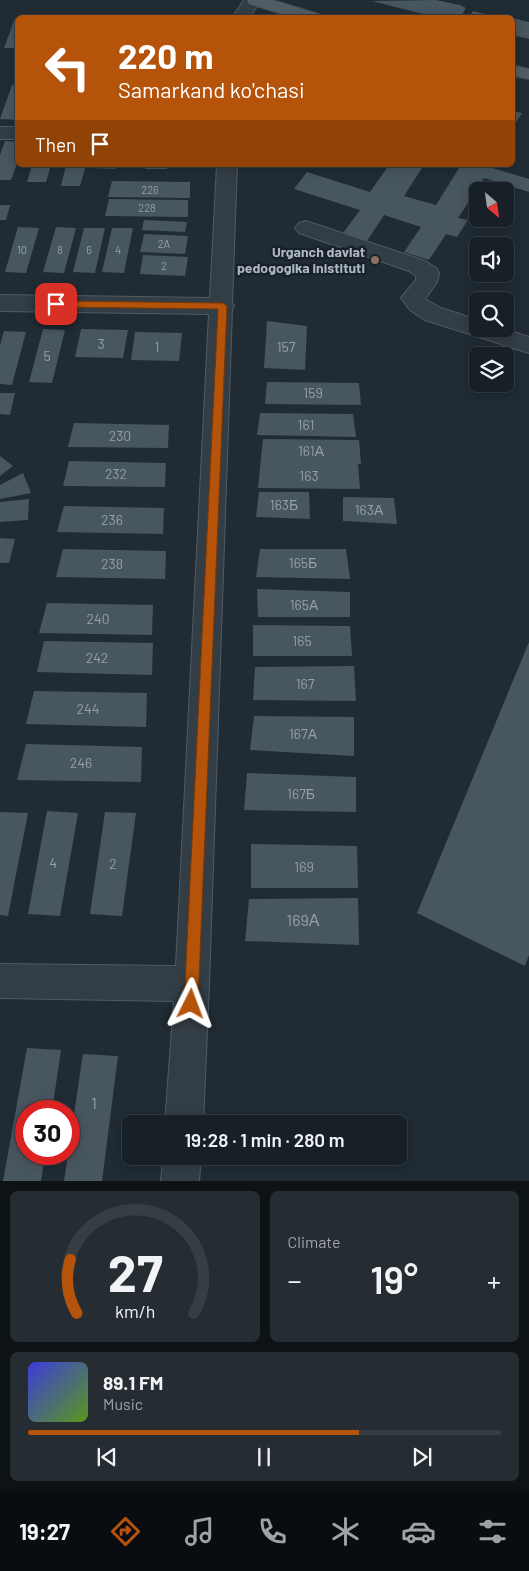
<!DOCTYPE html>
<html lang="en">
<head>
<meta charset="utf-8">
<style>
  body { margin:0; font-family:Barlow,sans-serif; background:#252d33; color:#f1f3f6; height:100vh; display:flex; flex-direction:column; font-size:19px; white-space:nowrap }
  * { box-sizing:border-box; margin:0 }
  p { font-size:16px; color:#9fa3a7 }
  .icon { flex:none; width:28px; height:28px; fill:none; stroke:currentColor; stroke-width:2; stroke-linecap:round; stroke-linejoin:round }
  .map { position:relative; height:1181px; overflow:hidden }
  .drawer { display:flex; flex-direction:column; gap:10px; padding:10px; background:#0d1215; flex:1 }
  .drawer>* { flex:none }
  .hud { position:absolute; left:15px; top:15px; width:500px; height:152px; border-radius:8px; box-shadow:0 2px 12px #0003,0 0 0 1px #363e44; background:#b45309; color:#fff; overflow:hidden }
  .needle { width:32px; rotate:151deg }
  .tools { position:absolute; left:469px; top:182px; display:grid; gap:10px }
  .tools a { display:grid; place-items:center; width:45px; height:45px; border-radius:8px; background:#182027; box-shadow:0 2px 12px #0003,0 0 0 1px #363e44; font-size:25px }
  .speed { position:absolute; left:15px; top:1100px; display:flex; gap:10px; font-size:25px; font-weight:700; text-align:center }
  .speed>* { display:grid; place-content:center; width:65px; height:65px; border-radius:50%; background:#182027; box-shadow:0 2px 12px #0003,0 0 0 1px #363e44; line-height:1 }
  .speed .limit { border:8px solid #d22; background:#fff; color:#111 }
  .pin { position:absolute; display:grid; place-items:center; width:42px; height:42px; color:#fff; margin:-21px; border-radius:10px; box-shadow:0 2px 8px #0006 }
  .me { position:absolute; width:55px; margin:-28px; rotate:3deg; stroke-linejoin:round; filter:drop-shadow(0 0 4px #0008) }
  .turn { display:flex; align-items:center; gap:18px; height:105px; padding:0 20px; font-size:22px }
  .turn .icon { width:65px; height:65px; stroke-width:2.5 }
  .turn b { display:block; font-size:35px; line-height:42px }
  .then { display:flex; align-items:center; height:48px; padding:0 20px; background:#0003; gap:10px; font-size:19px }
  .big { font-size:38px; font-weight:600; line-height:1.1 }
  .drawer .widget { flex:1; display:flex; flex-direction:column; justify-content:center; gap:8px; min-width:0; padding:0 18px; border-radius:8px; background:#252d33 }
  .drawer .dial { align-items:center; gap:0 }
  .dial svg { height:130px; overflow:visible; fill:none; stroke:#363e44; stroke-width:7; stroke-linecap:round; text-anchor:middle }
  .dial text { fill:#f1f3f6; stroke:none }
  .song { display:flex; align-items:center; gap:15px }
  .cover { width:60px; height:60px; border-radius:8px; background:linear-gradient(135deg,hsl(240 70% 55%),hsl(90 70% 35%)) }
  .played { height:5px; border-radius:2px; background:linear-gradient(90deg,#b45309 70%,#363e44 70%) }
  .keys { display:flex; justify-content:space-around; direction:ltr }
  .heat { display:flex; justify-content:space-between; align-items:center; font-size:28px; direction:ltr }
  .drawer .tiles { flex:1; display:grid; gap:10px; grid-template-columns:1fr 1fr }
  .widget:last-child { grid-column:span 2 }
  .trip { position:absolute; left:122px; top:1115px; width:285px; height:50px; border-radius:8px; background:#182027; box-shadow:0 2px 12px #0003,0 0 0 1px #363e44; font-weight:600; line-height:50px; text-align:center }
  .tabs { display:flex; height:80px; justify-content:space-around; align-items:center; background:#0a0d10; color:#9fa3a7 }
  .tabs .icon { width:35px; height:35px }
  .tabs .current { color:#b45309 }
  .tabs b { font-size:22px; color:#f1f3f6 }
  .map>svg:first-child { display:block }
</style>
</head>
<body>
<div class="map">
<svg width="529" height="1181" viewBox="0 0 529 1181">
  <rect width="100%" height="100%" fill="#202b34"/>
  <path fill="#485660" d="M436 0 460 5 466 8 460 18H439L372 1Z
    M473 11 497 17V18H468Z
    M15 18H18V48H4Z
    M512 18 529 22V39L512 35Z
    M12 85H18V120L0 119Z
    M512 111 522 113 512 129Z
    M5 141 18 142V161L11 180H0V155Z
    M32 165H51L46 182H27Z
    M66 165H86L80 186H61Z
    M94 165H116L115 169 93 168Z
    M146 165H168L167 169H145Z
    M389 165H424L404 196 436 205 461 165H490L489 167 529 179V192L484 178 458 218 468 220 457 237 446 234 429 260 404 252 421 227 384 215 367 241 343 233 360 210 294 189 307 172 370 192Z
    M112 181 190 182V198L108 197Z
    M109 199 188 200V217L105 216Z
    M0 205H10L6 220H0Z
    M144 220 187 222 185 232 142 230Z
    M18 227 39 228 26 273 5 272Z
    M56 227 76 228 64 273 43 272Z
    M84 228H105L95 273 73 272Z
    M112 228H133L124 273 102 272Z
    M144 234 188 236 185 254 140 252Z
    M143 255 188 257 185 276 140 274Z
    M267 321 307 326 305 370 264 368Z
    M43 329 65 330 52 383 29 382Z
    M81 329 128 330 123 358 75 357Z
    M4 331 26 332 12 385 0 384V345Z
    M135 332 182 333 179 361 131 360Z
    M267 382 359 383 361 405 265 404Z
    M0 393H15L10 415 0 414Z
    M260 413 353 414 356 437 257 435Z
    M74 423 169 425 168 448 68 447Z
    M263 439 359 440 361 464H358L360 489 258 488Z
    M0 456 13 466 0 476Z
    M69 461 166 463 165 487 63 486Z
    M23 473 31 493 0 499V485Z
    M259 492H309L310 519 256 517Z
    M343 497 394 498 397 524 343 521Z
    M29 499 28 520 0 522V502Z
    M64 506 164 508 163 534 57 532Z
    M0 538 15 539 9 563H0Z
    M63 549 166 551 165 579 56 577Z
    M260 549H346L350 579 256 577Z
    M257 589 350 592V617H258Z
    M47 603 153 605 152 635 39 633Z
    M253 625 350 626 352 656H253Z
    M44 641 153 643 152 675 37 672Z
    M529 642V955L525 966 417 913Z
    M354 666 356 701 253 700 255 667Z
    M34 691 147 693 146 727 26 724Z
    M254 716 354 717V756L250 750Z
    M26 744 142 747 141 782 17 780Z
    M247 773 356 777V812L244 810Z
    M47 811 78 813 60 916 28 914Z
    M0 812 28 813 8 916 0 915Z
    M105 812 136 813 122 916 90 914Z
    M251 844 357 846 358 888H251Z
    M358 898 359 945 245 941 249 899Z
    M27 1048 61 1050 52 1111H26V1154H45L41 1181H3Z
    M83 1054 118 1056 102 1181H64Z"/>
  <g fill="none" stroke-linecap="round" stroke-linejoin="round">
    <defs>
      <path id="minor" d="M244 0H261L249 18H232Z
        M0 127H18V139H0Z
        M217 165H237L232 303 234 306 232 310 209 984 203 1124H165L174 1001 0 998V964L176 966 209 314 0 311V295L210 298Z
        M306 221 425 261 436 268 439 273 437 282 425 299 441 308 478 320V329H505L529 337V353L425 320 410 310 401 298 416 280V276L409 271 299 233 295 228 299 223Z
        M163 1156H201L199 1181H161Z"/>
      <path id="major" d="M247 0H273L319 14 321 18H294L249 4Z
        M512 65 529 69V79L512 76Z"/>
    </defs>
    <use href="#minor" stroke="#515b63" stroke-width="2"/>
    <use href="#major" stroke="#3d464f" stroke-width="2"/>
    <use href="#minor" fill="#333d45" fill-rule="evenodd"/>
    <use href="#major" fill="#515c65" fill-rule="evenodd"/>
  </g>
  <path fill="#b45309" stroke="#753606" d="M56 301 223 303 227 306 198 1004 196 1009 191 1011 186 1009 184 1004 218 309 56 307 51 304Z"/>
  <circle fill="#8d6e63" stroke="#192229" stroke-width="2" cx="375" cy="260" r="5"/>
  <g text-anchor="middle" stroke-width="5" stroke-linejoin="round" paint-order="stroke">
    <g font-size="11" fill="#94a0aa">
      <text x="150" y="194">226</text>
      <text x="147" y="212">228</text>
      <text x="164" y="248">2A</text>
      <text x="22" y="254">10</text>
      <text x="60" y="254">8</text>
      <text x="89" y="254">6</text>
      <text x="118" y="254">4</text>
      <text x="164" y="270">2</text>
    </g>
    <g font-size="14" font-weight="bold" fill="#adb8c2" stroke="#192229" text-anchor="end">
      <text x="365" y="257">Urganch davlat<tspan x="365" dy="16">pedogogika inistituti</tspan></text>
    </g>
    <g font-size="14" fill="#94a0aa">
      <text x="101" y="349">3</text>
      <text x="157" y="352">1</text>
      <text x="286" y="352">157</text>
      <text x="47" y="361">5</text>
      <text x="313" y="398">159</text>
      <text x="306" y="430">161</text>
      <text x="120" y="441">230</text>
      <text x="311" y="456">161А</text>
      <text x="116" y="479">232</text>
      <text x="309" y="481">163</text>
      <text x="284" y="510">163Б</text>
      <text x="369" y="515">163А</text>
      <text x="112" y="525">236</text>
      <text x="303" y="568">165Б</text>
      <text x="112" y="569">238</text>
      <text x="304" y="610">165А</text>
      <text x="98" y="624">240</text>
      <text x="302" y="646">165</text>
      <text x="97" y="663">242</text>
      <text x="305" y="689">167</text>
      <text x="88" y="714">244</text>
      <text x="303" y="739">167А</text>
      <text x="81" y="768">246</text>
      <text x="301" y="799">167Б</text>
      <text x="53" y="868">4</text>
      <text x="113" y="869">2</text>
      <text x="304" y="872">169</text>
    </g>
    <g font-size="16" fill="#94a0aa">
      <text x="303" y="926">169А</text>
      <text x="94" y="1109">1</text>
    </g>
  </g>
</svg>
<div class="tools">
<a><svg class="needle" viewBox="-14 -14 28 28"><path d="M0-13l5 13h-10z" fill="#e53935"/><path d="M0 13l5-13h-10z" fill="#9fa3a7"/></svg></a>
<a><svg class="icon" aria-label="sound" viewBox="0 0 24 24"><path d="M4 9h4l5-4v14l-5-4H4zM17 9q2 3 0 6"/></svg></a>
<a><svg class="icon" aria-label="search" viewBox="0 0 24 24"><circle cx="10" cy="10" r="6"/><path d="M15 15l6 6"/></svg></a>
<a><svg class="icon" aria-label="layers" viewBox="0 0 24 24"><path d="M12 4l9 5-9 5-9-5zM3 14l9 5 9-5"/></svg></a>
</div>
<div class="speed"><div class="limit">30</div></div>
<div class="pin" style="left:56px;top:304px;background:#d93025"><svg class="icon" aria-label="arrive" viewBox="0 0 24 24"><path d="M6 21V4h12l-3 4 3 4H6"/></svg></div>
<svg class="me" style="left:191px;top:1004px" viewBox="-20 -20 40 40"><path d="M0-17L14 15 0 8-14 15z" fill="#b45309" stroke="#fff" stroke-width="4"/></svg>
<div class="trip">19:28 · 1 min · 280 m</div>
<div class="hud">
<div class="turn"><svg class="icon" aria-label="left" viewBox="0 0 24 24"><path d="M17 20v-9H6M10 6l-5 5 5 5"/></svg><div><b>220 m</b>Samarkand ko'chasi</div></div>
<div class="then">Then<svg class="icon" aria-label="arrive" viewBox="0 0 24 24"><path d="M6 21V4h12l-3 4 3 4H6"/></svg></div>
</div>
</div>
<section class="drawer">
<div class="tiles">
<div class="widget dial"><svg viewBox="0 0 100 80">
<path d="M14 69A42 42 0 1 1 86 69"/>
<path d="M14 69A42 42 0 0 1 10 36" stroke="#b45309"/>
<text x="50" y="56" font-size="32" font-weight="700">27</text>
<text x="50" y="72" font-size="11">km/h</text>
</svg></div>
<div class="widget"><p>Climate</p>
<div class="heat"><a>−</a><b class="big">19°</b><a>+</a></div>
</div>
<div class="widget">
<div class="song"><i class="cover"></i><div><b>89.1 FM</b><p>Music</p></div></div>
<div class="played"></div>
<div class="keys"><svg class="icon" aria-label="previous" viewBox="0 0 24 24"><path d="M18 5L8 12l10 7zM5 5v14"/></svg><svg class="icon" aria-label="pause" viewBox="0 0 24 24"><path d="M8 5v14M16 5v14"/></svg><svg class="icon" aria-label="next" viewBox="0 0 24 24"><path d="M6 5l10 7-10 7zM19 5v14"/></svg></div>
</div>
</div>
</section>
<nav class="tabs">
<b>19:27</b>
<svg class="icon current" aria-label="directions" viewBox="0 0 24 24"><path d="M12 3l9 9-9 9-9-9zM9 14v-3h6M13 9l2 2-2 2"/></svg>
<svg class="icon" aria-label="music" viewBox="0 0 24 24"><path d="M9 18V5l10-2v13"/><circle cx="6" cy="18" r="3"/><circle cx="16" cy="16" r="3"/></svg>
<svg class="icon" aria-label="phone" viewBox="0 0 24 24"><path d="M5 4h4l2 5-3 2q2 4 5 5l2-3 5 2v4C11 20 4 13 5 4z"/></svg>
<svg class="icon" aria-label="climate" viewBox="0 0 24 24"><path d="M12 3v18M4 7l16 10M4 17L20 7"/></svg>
<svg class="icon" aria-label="car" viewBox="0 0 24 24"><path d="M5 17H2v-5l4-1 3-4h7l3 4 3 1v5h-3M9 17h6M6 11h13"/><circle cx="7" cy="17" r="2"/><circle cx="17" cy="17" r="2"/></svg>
<svg class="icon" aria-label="filters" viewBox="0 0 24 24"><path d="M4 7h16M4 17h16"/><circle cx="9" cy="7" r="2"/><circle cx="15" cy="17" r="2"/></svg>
</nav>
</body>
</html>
